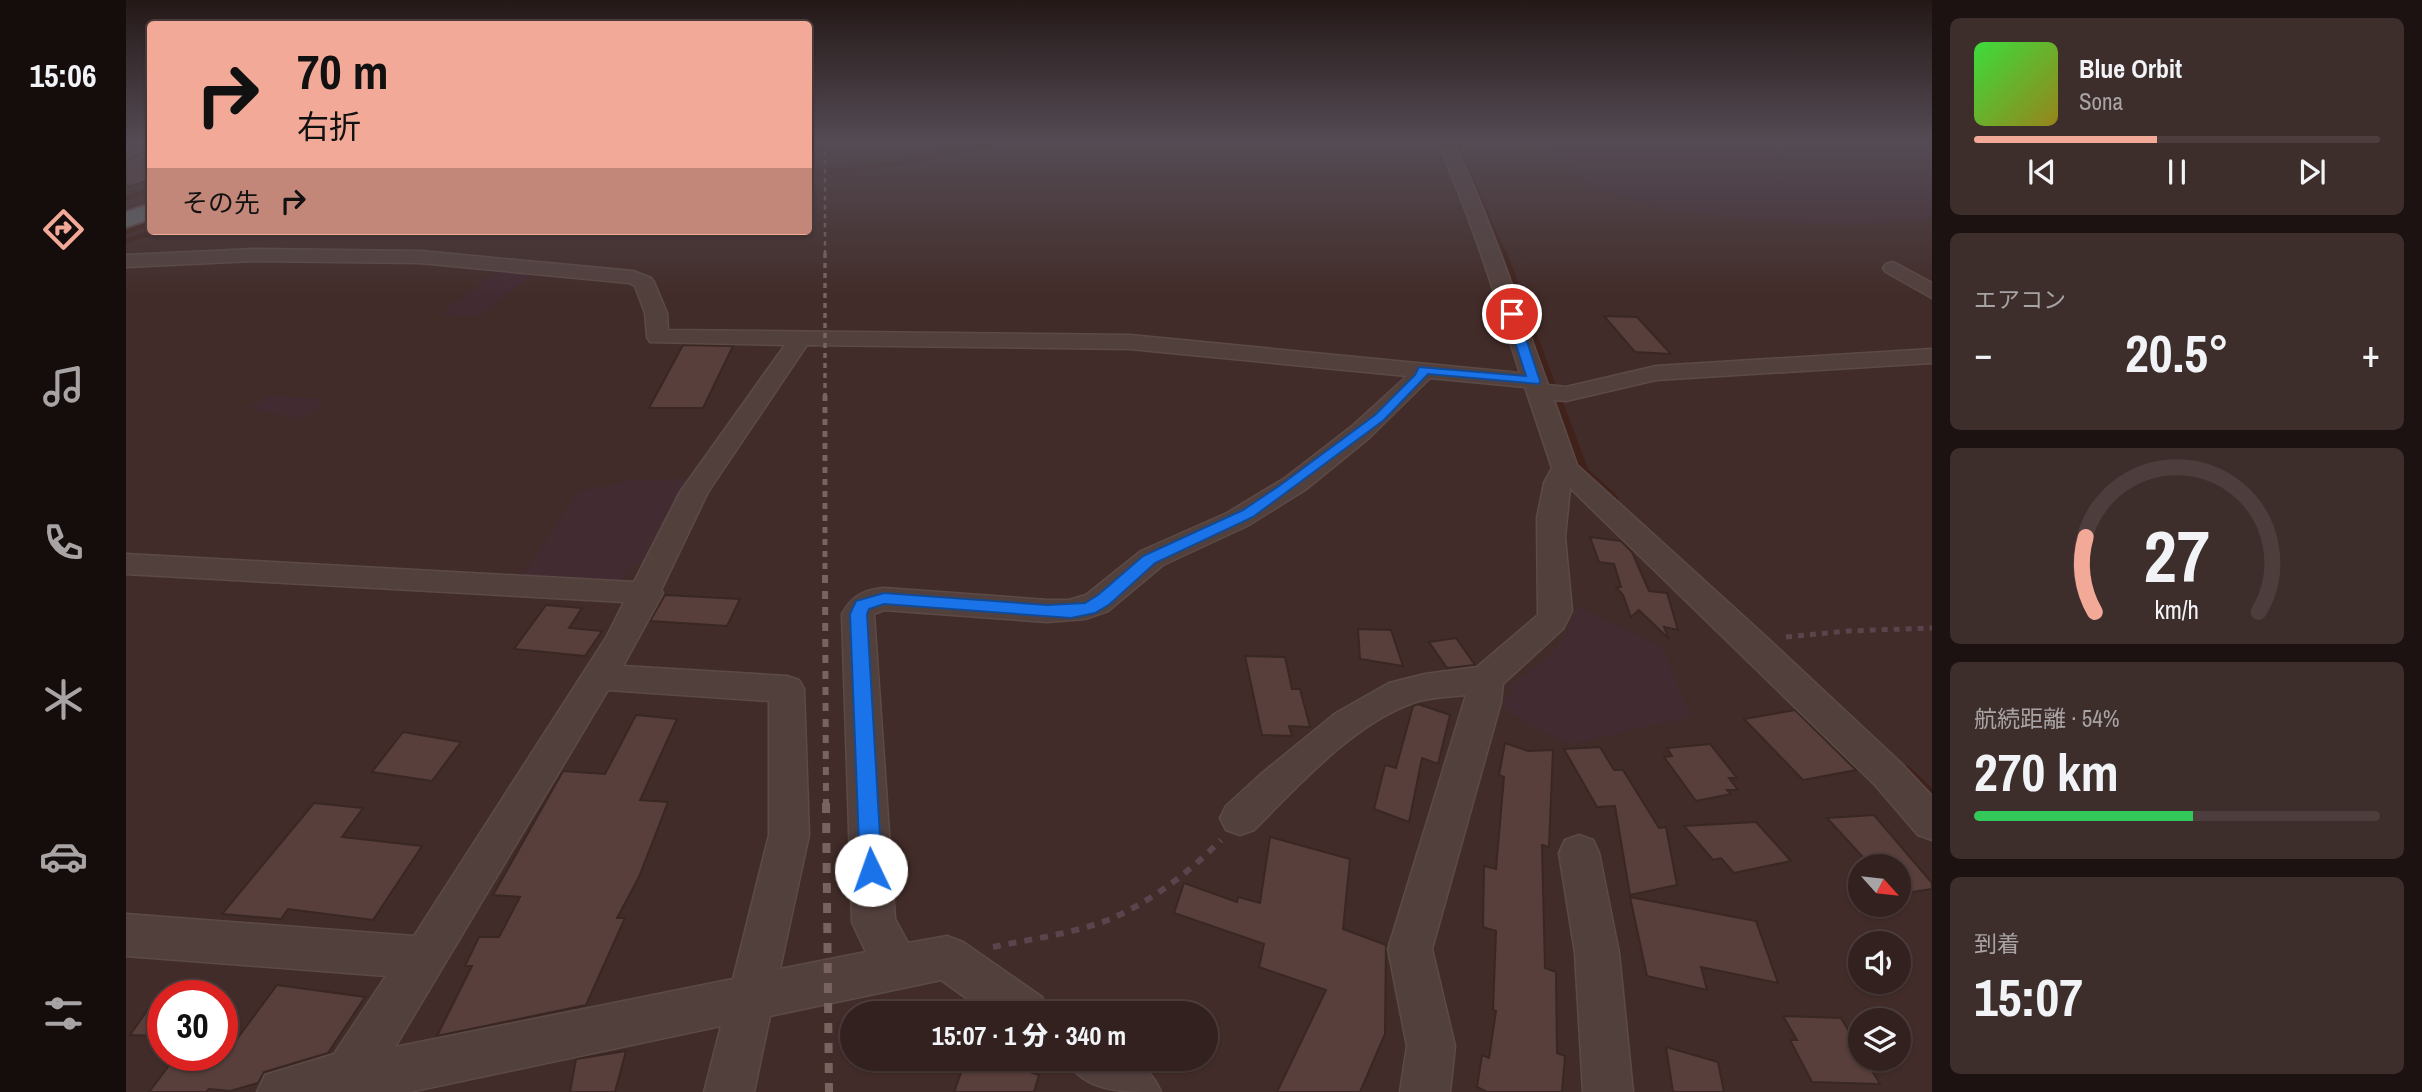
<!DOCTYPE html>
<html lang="ja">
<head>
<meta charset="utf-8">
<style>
  body { margin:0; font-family:"Archivo Narrow","Noto Sans JP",sans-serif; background:#3d2e2c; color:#f1f3f6; height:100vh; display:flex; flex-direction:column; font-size:26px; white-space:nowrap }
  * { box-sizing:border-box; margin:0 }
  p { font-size:23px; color:#a8a3a4 }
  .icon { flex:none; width:38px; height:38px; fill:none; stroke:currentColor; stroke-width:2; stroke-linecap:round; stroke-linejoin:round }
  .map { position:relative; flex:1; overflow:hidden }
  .side { display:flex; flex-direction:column; gap:18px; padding:18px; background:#1c1211; width:490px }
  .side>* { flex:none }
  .top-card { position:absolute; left:21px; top:21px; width:665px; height:214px; border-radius:7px; box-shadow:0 2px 5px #0004,0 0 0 2px #4d3e3d; background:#f3a997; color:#111; overflow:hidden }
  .needle { width:46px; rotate:117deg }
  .buttons { position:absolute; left:1722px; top:854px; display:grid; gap:14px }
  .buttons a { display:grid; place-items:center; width:63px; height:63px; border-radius:50%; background:#32211f; box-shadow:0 2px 5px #0004,0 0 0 2px #4d3e3d; font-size:35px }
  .speed { position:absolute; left:21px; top:980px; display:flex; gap:14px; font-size:35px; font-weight:700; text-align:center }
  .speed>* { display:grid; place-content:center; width:91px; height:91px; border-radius:50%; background:#32211f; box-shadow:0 2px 5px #0004,0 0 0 2px #4d3e3d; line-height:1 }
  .speed .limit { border:10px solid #d22; background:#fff; color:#111 }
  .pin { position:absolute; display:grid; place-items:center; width:60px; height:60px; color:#fff; margin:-30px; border:4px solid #fff; border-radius:50%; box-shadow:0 2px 7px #0007 }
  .me { position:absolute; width:77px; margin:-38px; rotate:357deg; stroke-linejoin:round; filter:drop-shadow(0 0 5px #0008) }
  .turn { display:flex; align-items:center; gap:24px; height:147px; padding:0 35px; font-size:32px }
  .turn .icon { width:91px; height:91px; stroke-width:2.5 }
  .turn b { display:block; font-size:49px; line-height:60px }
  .then { display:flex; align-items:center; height:66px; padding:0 35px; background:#0003; gap:14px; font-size:26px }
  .big { font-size:52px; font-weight:800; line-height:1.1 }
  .side .widget { flex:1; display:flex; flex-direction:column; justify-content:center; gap:10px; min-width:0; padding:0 24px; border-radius:10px; background:#3d2e2c }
  .side .dial { align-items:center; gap:0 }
  .dial svg { height:182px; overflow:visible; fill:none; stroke:#4d3e3d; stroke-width:7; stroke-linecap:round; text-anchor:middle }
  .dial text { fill:#f1f3f6; stroke:none }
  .song { display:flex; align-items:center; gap:21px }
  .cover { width:84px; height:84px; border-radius:10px; background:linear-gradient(135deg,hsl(120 70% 55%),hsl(50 70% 35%)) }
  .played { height:7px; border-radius:4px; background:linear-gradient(90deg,#f3a997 45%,#4d3e3d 45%) }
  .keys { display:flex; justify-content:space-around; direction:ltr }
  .heat { display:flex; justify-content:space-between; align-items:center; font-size:38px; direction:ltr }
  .charge { height:10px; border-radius:5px; background:linear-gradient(90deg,#34c759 54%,#4d3e3d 0) }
  .trip { position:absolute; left:714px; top:1001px; width:378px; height:70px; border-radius:35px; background:#32211f; box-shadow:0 2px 5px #0004,0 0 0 2px #4d3e3d; font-weight:800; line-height:70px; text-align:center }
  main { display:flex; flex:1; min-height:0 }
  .tab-bar { display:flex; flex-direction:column; width:126px; justify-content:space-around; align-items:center; background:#140d0c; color:#a8a3a4 }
  .tab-bar .icon { width:49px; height:49px }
  .tab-bar .active { color:#f3a997 }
  .tab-bar b { font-size:32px; color:#f1f3f6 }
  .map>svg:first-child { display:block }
</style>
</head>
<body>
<main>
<nav class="tab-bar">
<b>15:06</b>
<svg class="icon active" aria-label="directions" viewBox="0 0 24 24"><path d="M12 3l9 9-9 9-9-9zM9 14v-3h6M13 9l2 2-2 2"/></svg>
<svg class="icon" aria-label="music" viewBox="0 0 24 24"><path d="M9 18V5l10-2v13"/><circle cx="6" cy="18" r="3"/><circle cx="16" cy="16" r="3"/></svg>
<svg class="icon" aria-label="phone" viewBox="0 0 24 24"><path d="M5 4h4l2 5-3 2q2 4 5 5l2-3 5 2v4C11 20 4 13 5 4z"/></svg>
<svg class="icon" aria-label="climate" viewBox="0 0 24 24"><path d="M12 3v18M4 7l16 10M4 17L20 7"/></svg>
<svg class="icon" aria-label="car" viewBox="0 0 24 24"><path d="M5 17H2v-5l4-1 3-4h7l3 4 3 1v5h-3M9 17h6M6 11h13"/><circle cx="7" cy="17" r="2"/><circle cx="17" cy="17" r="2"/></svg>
<svg class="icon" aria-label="filters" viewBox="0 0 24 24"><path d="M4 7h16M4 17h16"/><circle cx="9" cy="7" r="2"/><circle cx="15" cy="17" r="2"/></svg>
</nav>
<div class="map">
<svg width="1806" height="1092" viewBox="0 0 1806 1092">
  <rect width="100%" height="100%" fill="#422c29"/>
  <path fill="#432b32" d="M1415 142H1772L1806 146V216L1796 220 1720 225 1633 221 1534 209 1464 185Z
    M373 270 408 273 354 317 314 314Z
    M144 396 199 399 176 419 123 408Z
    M566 479 520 566 505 564 494 584 394 579 452 492 508 480Z
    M1450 606 1536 647 1565 717 1445 744 1404 726 1372 703 1387 692 1380 687C1416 661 1440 652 1450 606Z"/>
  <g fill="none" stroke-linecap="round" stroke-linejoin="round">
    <path stroke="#40221b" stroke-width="5" d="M1329 142 1378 255
      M682 174 773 163 872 142
      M0 198 24 190
      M0 232 24 223
      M0 241 31 231"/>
    <path stroke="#40221b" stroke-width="6" d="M1378 253 1431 397"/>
    <path stroke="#40221b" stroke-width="8" d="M1430 395 1459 472 1488 498"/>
    <path stroke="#40221b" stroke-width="10" d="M1780 770 1806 795"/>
  </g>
  <path fill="#583f3b" stroke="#392723" stroke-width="2" d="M24 150V180L0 187V160Z
    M1478 316 1511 317 1545 354 1509 352Z
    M557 345 607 346 577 408H523Z
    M1464 537 1495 541 1506 552 1523 591 1541 593 1552 630 1538 627 1543 639 1513 610 1505 617 1497 595 1490 587H1495L1488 564 1473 562Z
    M539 595 614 599 601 626 524 621Z
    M420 605 456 608 443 628 476 631 459 656 388 649Z
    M1232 629 1265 630 1277 666 1234 659Z
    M1330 638 1349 665 1321 668 1303 642Z
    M1119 656 1159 657 1166 689H1174L1184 727 1163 726 1166 736 1136 735Z
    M1292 704 1324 715 1312 764 1296 758 1283 822 1248 809 1259 765 1270 768 1287 706Z
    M1669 710 1730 770 1677 780 1618 719Z
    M510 715 551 719 514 800 542 802 513 877 491 918H499L460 1005 311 1036 346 966H339L353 937H373L394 897 367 895 437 771 479 774Z
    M277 732 335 742 306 781 246 772Z
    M1379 743 1402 751 1427 750 1423 847 1416 845 1419 968 1430 972 1431 1053 1439 1056 1436 1092H1361L1351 1087 1356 1055 1363 1058 1370 1011 1367 1010 1370 931 1357 927 1358 866 1370 869 1378 777 1373 775Z
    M1584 744 1611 778H1603L1612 790H1601L1605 794 1570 801 1538 757 1546 756 1541 748Z
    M1474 747 1488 770H1497L1533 828 1540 827 1551 885 1504 895 1489 806 1471 807 1438 749Z
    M188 803 237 808 216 837 296 846 247 920 162 909 155 919 96 914Z
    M1748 815 1806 883V889L1773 894V866H1745L1701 818Z
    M1630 822 1665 861 1608 873 1595 858 1587 860 1558 826Z
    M1144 837 1224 859 1217 929 1260 945 1259 1034 1234 1092H1151L1200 990 1133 967 1138 944 1048 913 1058 883 1111 902 1112 897 1134 903Z
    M1504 897 1630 921 1652 983 1575 967 1581 990 1521 976Z
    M151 985 239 997 202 1053 138 1072 132 1083 104 1091 83 1089 80 1092H23L51 1055H96V1051H102Z
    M37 988V1036L4 1035Z
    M1657 1016 1715 1018 1734 1050V1059H1739L1754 1084 1686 1082 1664 1040H1671Z
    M1540 1047 1592 1062 1598 1092H1547Z
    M500 1051 489 1092H444L450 1059Z
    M840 1059H866L913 1075 908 1092H828Z"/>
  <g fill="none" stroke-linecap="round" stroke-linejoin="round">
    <defs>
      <path id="minor" d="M12 142H24V147L0 158V147Z
        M1311 142H1327C1365 219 1392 303 1422 385L1440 387 1530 366 1806 349V363L1530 380 1440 401 1428 400 1451 465 1636 633 1775 763 1806 796V840L1792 835 1749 785 1444 488 1439 537 1446 611 1437 629 1377 684 1375 702 1306 949 1329 1046 1324 1092H1274L1281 1046 1262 949 1340 695C1323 697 1304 697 1287 703 1227 724 1172 786 1128 830L1114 835 1100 830 1094 818 1100 806 1135 774 1210 713 1263 683 1299 674 1351 667 1412 615 1411 518 1418 483 1426 468 1399 387 1304 378 1243 438 1179 490 1121 526 1037 565 982 611 959 619 921 622 758 610 748 614 769 919 782 943 821 936 837 942 916 997 923 1013H861L815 980 644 1016 628 1092H578L595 1026 284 1092H131L139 1075 208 1054 260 976 0 956V914L288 936 481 636 498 602 0 574V554L508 582 554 492 659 345 524 342 521 337 519 313 509 286 503 283 294 263 128 261 0 267V255L128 249 294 251 507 271 525 278 528 282 541 313 542 330 1004 335 1394 373C1369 295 1345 216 1311 142ZM681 345 1004 349 1281 376 1225 427 1159 478 1101 513 1015 551 960 595 943 600H921L758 588C737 590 726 596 716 614L726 922 740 952 654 969 683 835 678 689 673 680 661 676 497 666 537 593 535 590 582 492ZM482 690 643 701V835L607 979 269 1047Z
        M1767 262 1806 283V298L1760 272 1757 268 1760 264Z
        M1453 835 1467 840 1473 853 1493 953 1507 1092H1457L1449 953 1433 853 1439 840Z
        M940 1059C980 1057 1017 1049 1035 1092 994 1092 958 1092 940 1059Z"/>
      <path id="trunk" d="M24 204V219L0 227V212Z"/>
    </defs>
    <use href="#minor" stroke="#5b4a46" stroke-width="3"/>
    <use href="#trunk" stroke="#594844" stroke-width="4"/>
    <path stroke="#5b444c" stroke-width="5" stroke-dasharray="6 6" stroke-linecap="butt" d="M1660 637 1722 631 1806 628"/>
    <path stroke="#5b444c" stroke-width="6" stroke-dasharray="8 8" stroke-linecap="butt" d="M867 947C905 939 945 934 982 920 1025 902 1062 873 1095 840"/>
    <use href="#minor" fill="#52403d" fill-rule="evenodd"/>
    <use href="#trunk" fill="#666869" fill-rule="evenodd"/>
    <path stroke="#78635f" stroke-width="2.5" stroke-dasharray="4.5 4.5" stroke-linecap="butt" d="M699 142V255"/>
    <path stroke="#78635f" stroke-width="3.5" stroke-dasharray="5 5" stroke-linecap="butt" d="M699 253V397"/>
    <path stroke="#78635f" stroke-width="5" stroke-dasharray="6 6" stroke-linecap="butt" d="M699 395V577"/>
    <path stroke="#78635f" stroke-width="6" stroke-dasharray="8 8" stroke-linecap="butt" d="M699 575 700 804"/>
    <path stroke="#78635f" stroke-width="8" stroke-dasharray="10 10" stroke-linecap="butt" d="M700 803 703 1092"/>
  </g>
  <linearGradient id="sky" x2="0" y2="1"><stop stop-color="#241817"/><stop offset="0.48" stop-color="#544b54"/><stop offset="1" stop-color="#544b54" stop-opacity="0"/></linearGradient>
  <rect width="1806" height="295" fill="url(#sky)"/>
  <path fill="#1a73e8" stroke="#114b97" stroke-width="2" d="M1386 310 1392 314 1414 381 1413 384 1302 374 1258 420 1127 517 1029 563 984 604 969 613 945 618 758 604 743 609 741 614 756 870 753 877 745 880 737 877 734 870 724 614 730 601 758 593 921 605 959 603 972 595 1017 556 1117 510 1153 486 1249 415 1289 375 1293 367 1400 376 1380 314Z"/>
</svg>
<div class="buttons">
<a><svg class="needle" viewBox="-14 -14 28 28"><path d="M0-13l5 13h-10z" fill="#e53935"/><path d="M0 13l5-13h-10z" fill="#a8a3a4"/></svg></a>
<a><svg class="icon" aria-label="sound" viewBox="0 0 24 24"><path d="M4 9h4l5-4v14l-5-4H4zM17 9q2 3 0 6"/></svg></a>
<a><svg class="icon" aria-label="layers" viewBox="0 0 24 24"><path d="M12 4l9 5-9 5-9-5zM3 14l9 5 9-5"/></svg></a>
</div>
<div class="speed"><div class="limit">30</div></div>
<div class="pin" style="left:1386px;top:314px;background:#d93025"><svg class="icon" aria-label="arrive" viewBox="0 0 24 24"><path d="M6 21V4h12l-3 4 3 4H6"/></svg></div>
<svg class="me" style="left:745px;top:870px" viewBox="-20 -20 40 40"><circle r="19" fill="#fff"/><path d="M0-13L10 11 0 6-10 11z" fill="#1a73e8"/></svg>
<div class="trip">15:07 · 1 分 · 340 m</div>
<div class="top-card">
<div class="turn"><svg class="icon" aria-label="right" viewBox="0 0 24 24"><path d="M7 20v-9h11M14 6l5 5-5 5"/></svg><div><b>70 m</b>右折</div></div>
<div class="then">その先<svg class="icon" aria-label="right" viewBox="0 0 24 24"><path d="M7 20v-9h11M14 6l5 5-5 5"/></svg></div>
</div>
</div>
<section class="side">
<div class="widget">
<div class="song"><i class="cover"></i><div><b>Blue Orbit</b><p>Sona</p></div></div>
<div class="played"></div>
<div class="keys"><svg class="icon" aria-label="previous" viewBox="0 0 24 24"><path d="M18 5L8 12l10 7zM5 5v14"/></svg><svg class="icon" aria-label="pause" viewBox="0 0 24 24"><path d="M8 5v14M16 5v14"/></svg><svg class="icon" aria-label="next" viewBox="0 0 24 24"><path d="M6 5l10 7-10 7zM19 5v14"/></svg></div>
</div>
<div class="widget"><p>エアコン</p>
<div class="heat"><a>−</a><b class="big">20.5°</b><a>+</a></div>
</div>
<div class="widget dial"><svg viewBox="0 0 100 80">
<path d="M14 69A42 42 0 1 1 86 69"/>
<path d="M14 69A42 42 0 0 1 10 36" stroke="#f3a997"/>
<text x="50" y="56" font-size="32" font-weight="700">27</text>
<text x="50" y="72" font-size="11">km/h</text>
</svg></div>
<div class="widget"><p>航続距離 · 54%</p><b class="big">270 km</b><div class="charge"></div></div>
<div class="widget"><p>到着</p><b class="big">15:07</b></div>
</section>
</main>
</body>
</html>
